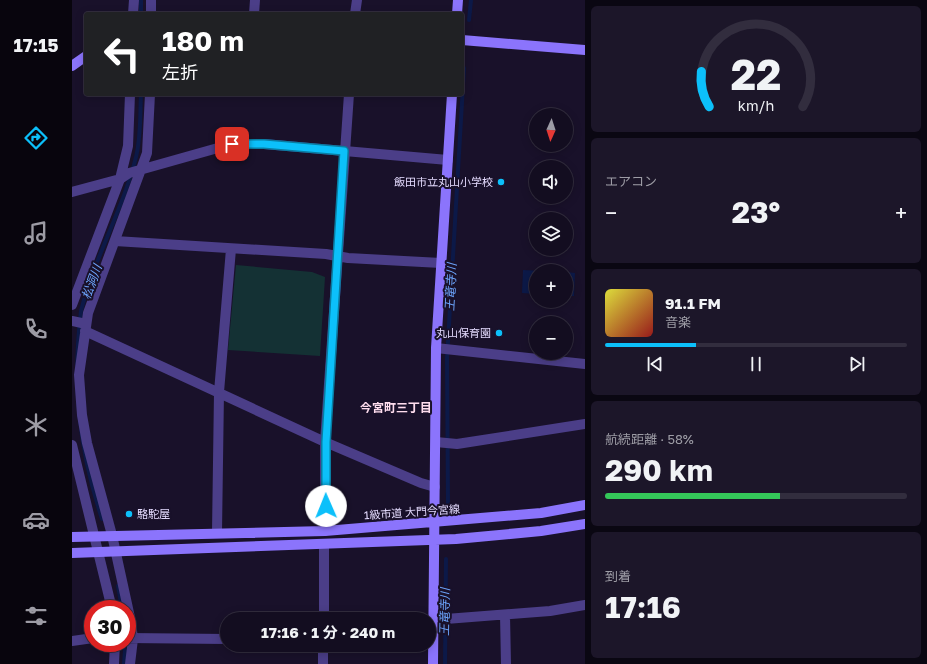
<!DOCTYPE html>
<html lang="ja">
<head>
<meta charset="utf-8">
<style>
  body { margin:0; font-family:"Golos Text","Noto Sans JP",sans-serif; background:#1c1629; color:#f1f3f6; height:100vh; display:flex; flex-direction:column; font-size:15px; white-space:nowrap }
  * { box-sizing:border-box; margin:0 }
  p { font-size:13px; color:#9d9ca5 }
  .icon { flex:none; width:22px; height:22px; fill:none; stroke:currentColor; stroke-width:2; stroke-linecap:round; stroke-linejoin:round }
  .map { position:relative; flex:1; overflow:hidden }
  .sheet { display:flex; flex-direction:column; gap:6px; padding:6px; background:#0a0712; width:342px }
  .sheet>* { flex:none }
  .banner { position:absolute; left:12px; top:12px; width:380px; height:84px; border-radius:4px; box-shadow:0 2px 10px #0003,0 0 0 1px #322d3e; background:#202124; color:#fff; overflow:hidden }
  .needle { width:26px; rotate:183deg }
  .controls { position:absolute; left:457px; top:108px; display:grid; gap:8px }
  .controls a { display:grid; place-items:center; width:44px; height:44px; border-radius:50%; background:#130d20; box-shadow:0 2px 10px #0003,0 0 0 1px #322d3e; font-size:20px }
  .speed { position:absolute; left:12px; top:600px; display:flex; gap:8px; font-size:20px; font-weight:700; text-align:center }
  .speed>* { display:grid; place-content:center; width:52px; height:52px; border-radius:50%; background:#130d20; box-shadow:0 2px 10px #0003,0 0 0 1px #322d3e; line-height:1 }
  .speed .limit { border:6px solid #d22; background:#fff; color:#111 }
  .pin { position:absolute; display:grid; place-items:center; width:34px; height:34px; color:#fff; margin:-17px; border-radius:8px; box-shadow:0 2px 6px #0006 }
  .me { position:absolute; width:44px; margin:-22px; rotate:359deg; stroke-linejoin:round; filter:drop-shadow(0 0 3px #0008) }
  .turn { display:flex; align-items:center; gap:14px; height:84px; padding:0 12px; font-size:18px }
  .turn .icon { width:52px; height:52px; stroke-width:2.5 }
  .turn b { display:block; font-size:28px; line-height:34px }
  .big { font-size:30px; font-weight:700; line-height:1.1 }
  .sheet .card { flex:1; display:flex; flex-direction:column; justify-content:center; gap:6px; min-width:0; padding:0 14px; border-radius:6px; background:#1c1629 }
  .sheet .dial { align-items:center; gap:0 }
  .dial svg { height:104px; overflow:visible; fill:none; stroke:#322d3e; stroke-width:7; stroke-linecap:round; text-anchor:middle }
  .dial text { fill:#f1f3f6; stroke:none }
  .song { display:flex; align-items:center; gap:12px }
  .cover { width:48px; height:48px; border-radius:6px; background:linear-gradient(135deg,hsl(60 70% 55%),hsl(0 70% 35%)) }
  .played { height:4px; border-radius:2px; background:linear-gradient(90deg,#0cc0fa 30%,#322d3e 30%) }
  .keys { display:flex; justify-content:space-around; direction:ltr }
  .heat { display:flex; justify-content:space-between; align-items:center; font-size:22px; direction:ltr }
  .charge { height:6px; border-radius:3px; background:linear-gradient(90deg,#34c759 58%,#322d3e 0) }
  .trip { position:absolute; left:148px; top:612px; width:216px; height:40px; border-radius:20px; background:#130d20; box-shadow:0 2px 10px #0003,0 0 0 1px #322d3e; font-weight:700; line-height:40px; text-align:center }
  main { display:flex; flex:1; min-height:0 }
  .tab-bar { display:flex; flex-direction:column; width:72px; justify-content:space-around; align-items:center; background:#08050d; color:#9d9ca5 }
  .tab-bar .icon { width:28px; height:28px }
  .tab-bar .on { color:#0cc0fa }
  .tab-bar b { font-size:18px; color:#f1f3f6 }
  .map>svg:first-child { display:block }
</style>
</head>
<body>
<main>
<nav class="tab-bar">
<b>17:15</b>
<svg class="icon on" aria-label="directions" viewBox="0 0 24 24"><path d="M12 3l9 9-9 9-9-9zM9 14v-3h6M13 9l2 2-2 2"/></svg>
<svg class="icon" aria-label="music" viewBox="0 0 24 24"><path d="M9 18V5l10-2v13"/><circle cx="6" cy="18" r="3"/><circle cx="16" cy="16" r="3"/></svg>
<svg class="icon" aria-label="phone" viewBox="0 0 24 24"><path d="M5 4h4l2 5-3 2q2 4 5 5l2-3 5 2v4C11 20 4 13 5 4z"/></svg>
<svg class="icon" aria-label="climate" viewBox="0 0 24 24"><path d="M12 3v18M4 7l16 10M4 17L20 7"/></svg>
<svg class="icon" aria-label="car" viewBox="0 0 24 24"><path d="M5 17H2v-5l4-1 3-4h7l3 4 3 1v5h-3M9 17h6M6 11h13"/><circle cx="7" cy="17" r="2"/><circle cx="17" cy="17" r="2"/></svg>
<svg class="icon" aria-label="filters" viewBox="0 0 24 24"><path d="M4 7h16M4 17h16"/><circle cx="9" cy="7" r="2"/><circle cx="15" cy="17" r="2"/></svg>
</nav>
<div class="map">
<svg width="513" height="664" viewBox="0 0 513 664">
  <rect width="100%" height="100%" fill="#19112a"/>
  <path fill="#143134" d="M164 265 240 272 253 277 248 356 156 350Z"/>
  <path fill="#0c1948" d="M451 270 471 271H464V294L450 293Z
    M494 272 503 273 502 296H494Z"/>
  <g fill="none" stroke-linecap="round" stroke-linejoin="round">
    <path stroke="#0c1948" stroke-width="4" d="M69 14V0
      M397 20 399 0
      M376 506 375 359 392 68
      M30 519C7 449 0 385 9 311 22 258 51 210 64 157 69 137 68 115 69 94
      M46 586 50 609
      M52 664 53 650
      M373 664 374 559"/>
    <path stroke="#4b3e88" stroke-width="10" d="M61 14 62 0
      M79 14V0
      M182 14 183 0
      M283 14 285 0
      M0 192 48 179 57 173 160 144H192L376 160
      M43 241 254 254 276 258 369 263
      M0 305 48 179 56 146 58 94
      M0 321 14 324
      M13 331 253 442 349 483 363 487
      M364 348 513 364
      M364 442 385 444 513 424
      M0 445 40 609
      M253 531V442L277 94
      M145 532 147 392 159 249
      M433 615 434 664
      M252 619V545
      M361 620 478 611 513 605
      M55 638 155 639
      M0 641 21 638
      M251 645V664
      M42 664 43 643
      M58 664 61 639 59 622 40 535 15 443 10 415 7 375 16 313 75 153 78 94"/>
    <path stroke="#8b74fc" stroke-width="10" d="M385 14 386 0
      M390 40 513 50
      M0 66 14 56
      M0 537 253 531 469 513 513 505
      M0 553 384 539 469 531 513 524
      M361 664 364 348 380 94"/>
  </g>
  <g fill="none" stroke-linecap="round" stroke-linejoin="round">
    <defs>
      <path id="route" d="M160 144H192L272 151 254 442V506"/>
    </defs>
    <use href="#route" stroke="#087da2" stroke-width="10"/>
    <use href="#route" stroke="#0cc0fa" stroke-width="7"/>
  </g>
  <g fill="#0cc0fa" stroke="#19112a" stroke-width="1.5">
    <circle cx="429" cy="182" r="4"/>
    <circle cx="427" cy="333" r="4"/>
    <circle cx="57" cy="514" r="4"/>
  </g>
  <g text-anchor="middle" stroke-width="4" stroke-linejoin="round" paint-order="stroke">
    <g font-size="11" fill="#e4dbfe" stroke="#19112a" text-anchor="end">
      <text x="421" y="186">飯田市立丸山小学校</text>
      <text x="419" y="337">丸山保育園</text>
      <text x="65" y="518" text-anchor="start">駱駝屋</text>
    </g>
    <g font-size="11" fill="#e4dbfe" stroke="#19112a">
      <text transform="translate(340 512) rotate(-4)" y="4">1級市道 大門今宮線</text>
    </g>
    <g font-size="12" font-style="italic" fill="#6ca4fc" stroke="#19112a">
      <text transform="translate(20 282) rotate(-70)" y="4">松洞川</text>
      <text transform="translate(379 287) rotate(-87)" y="4">王竜寺川</text>
      <text transform="translate(373 612) rotate(-89)" y="4">王竜寺川</text>
    </g>
    <g font-size="12" font-weight="bold" fill="#feddee" stroke="#19112a">
      <text x="324" y="412">今宮町三丁目</text>
    </g>
  </g>
</svg>
<div class="controls">
<a><svg class="needle" viewBox="-14 -14 28 28"><path d="M0-13l5 13h-10z" fill="#e53935"/><path d="M0 13l5-13h-10z" fill="#9d9ca5"/></svg></a>
<a><svg class="icon" aria-label="sound" viewBox="0 0 24 24"><path d="M4 9h4l5-4v14l-5-4H4zM17 9q2 3 0 6"/></svg></a>
<a><svg class="icon" aria-label="layers" viewBox="0 0 24 24"><path d="M12 4l9 5-9 5-9-5zM3 14l9 5 9-5"/></svg></a>
<a>+</a>
<a>−</a>
</div>
<div class="speed"><div class="limit">30</div></div>
<div class="pin" style="left:160px;top:144px;background:#d93025"><svg class="icon" aria-label="arrive" viewBox="0 0 24 24"><path d="M6 21V4h12l-3 4 3 4H6"/></svg></div>
<svg class="me" style="left:254px;top:506px" viewBox="-20 -20 40 40"><circle r="19" fill="#fff"/><path d="M0-13L10 11 0 6-10 11z" fill="#0cc0fa"/></svg>
<div class="trip">17:16 · 1 分 · 240 m</div>
<div class="banner">
<div class="turn"><svg class="icon" aria-label="left" viewBox="0 0 24 24"><path d="M17 20v-9H6M10 6l-5 5 5 5"/></svg><div><b>180 m</b>左折</div></div>
</div>
</div>
<section class="sheet">
<div class="card dial"><svg viewBox="0 0 100 80">
<path d="M14 69A42 42 0 1 1 86 69"/>
<path d="M14 69A42 42 0 0 1 8 42" stroke="#0cc0fa"/>
<text x="50" y="56" font-size="32" font-weight="700">22</text>
<text x="50" y="72" font-size="11">km/h</text>
</svg></div>
<div class="card"><p>エアコン</p>
<div class="heat"><a>−</a><b class="big">23°</b><a>+</a></div>
</div>
<div class="card">
<div class="song"><i class="cover"></i><div><b>91.1 FM</b><p>音楽</p></div></div>
<div class="played"></div>
<div class="keys"><svg class="icon" aria-label="previous" viewBox="0 0 24 24"><path d="M18 5L8 12l10 7zM5 5v14"/></svg><svg class="icon" aria-label="pause" viewBox="0 0 24 24"><path d="M8 5v14M16 5v14"/></svg><svg class="icon" aria-label="next" viewBox="0 0 24 24"><path d="M6 5l10 7-10 7zM19 5v14"/></svg></div>
</div>
<div class="card"><p>航続距離 · 58%</p><b class="big">290 km</b><div class="charge"></div></div>
<div class="card"><p>到着</p><b class="big">17:16</b></div>
</section>
</main>
</body>
</html>
